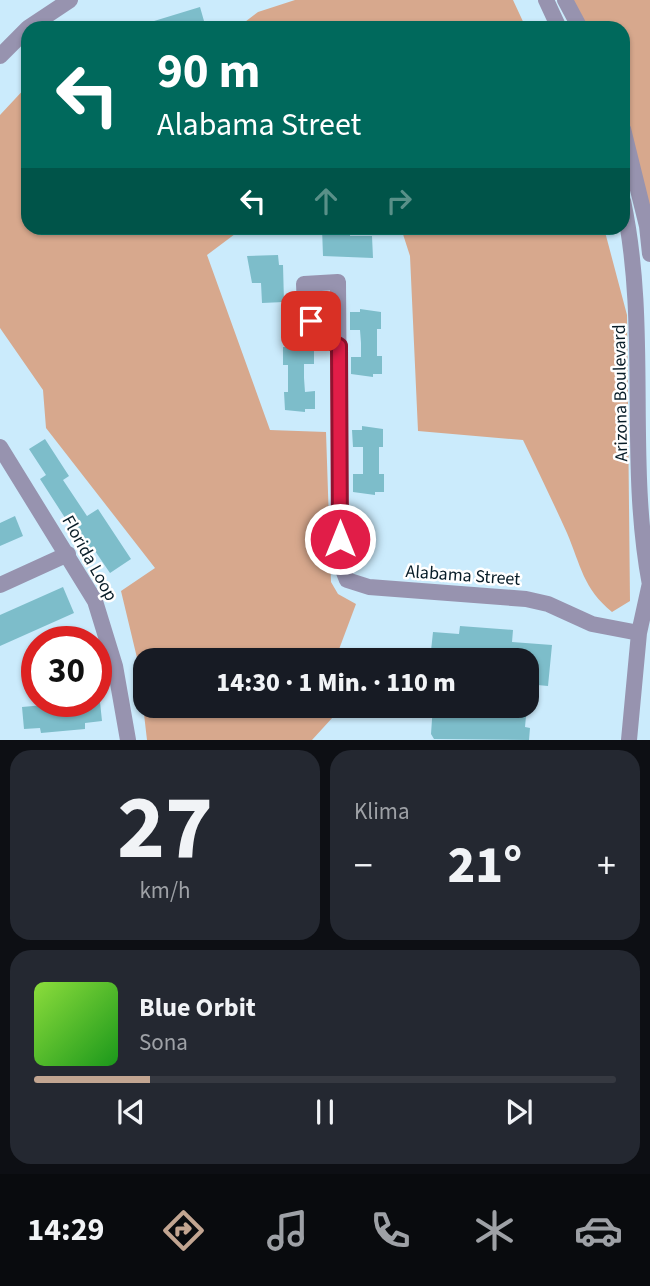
<!DOCTYPE html>
<html lang="de">
<head>
<meta charset="utf-8">
<style>
  body { margin:0; font-family:"Source Sans 3",sans-serif; background:#242831; color:#f1f3f6; height:100vh; display:flex; flex-direction:column; font-size:26px; white-space:nowrap }
  * { box-sizing:border-box; margin:0 }
  p { font-size:23px; color:#9ea1a6 }
  .icon { flex:none; width:38px; height:38px; fill:none; stroke:currentColor; stroke-width:2; stroke-linecap:round; stroke-linejoin:round }
  .map { position:relative; height:740px; overflow:hidden }
  .details { display:flex; flex-direction:column; gap:10px; padding:10px; background:#0d0f14; flex:1 }
  .details>* { flex:none }
  .top-card { position:absolute; left:21px; top:21px; width:609px; height:214px; border-radius:21px; box-shadow:0 2px 5px #0004; background:#00695c; color:#fff; overflow:hidden }
  .speed { position:absolute; left:21px; top:626px; display:flex; gap:14px; font-size:35px; font-weight:700; text-align:center }
  .speed>* { display:grid; place-content:center; width:91px; height:91px; border-radius:50%; background:#171b24; box-shadow:0 2px 5px #0004; line-height:1 }
  .speed .limit { border:10px solid #d22; background:#fff; color:#111 }
  .pin { position:absolute; display:grid; place-items:center; width:60px; height:60px; color:#fff; margin:-30px; border-radius:14px; box-shadow:0 4px 10px #0006 }
  .me { position:absolute; width:77px; margin:-38px; rotate:0deg; stroke-linejoin:round; filter:drop-shadow(0 0 5px #0008) }
  .turn { display:flex; align-items:center; gap:24px; height:147px; padding:0 21px; font-size:32px }
  .turn .icon { width:91px; height:91px; stroke-width:2.5 }
  .turn b { display:block; font-size:49px; line-height:60px }
  .lanes { display:flex; align-items:center; height:66px; padding:0 21px; background:#0003; justify-content:center; gap:35px; direction:ltr }
  .lanes .off { opacity:.35 }
  .big { font-size:52px; font-weight:800; line-height:1.1 }
  .details .tile { flex:1; display:flex; flex-direction:column; justify-content:center; gap:10px; min-width:0; padding:0 24px; border-radius:21px; background:#242831 }
  .details .dial { align-items:center; gap:0 }
  .dial b { font-size:91px; line-height:1 }
  .song { display:flex; align-items:center; gap:21px }
  .cover { width:84px; height:84px; border-radius:10px; background:linear-gradient(135deg,hsl(90 70% 55%),hsl(120 70% 35%)) }
  .played { height:7px; border-radius:4px; background:linear-gradient(90deg,#c2a591 20%,#363941 20%) }
  .keys { display:flex; justify-content:space-around; direction:ltr }
  .heat { display:flex; justify-content:space-between; align-items:center; font-size:38px; direction:ltr }
  .details .tiles { flex:1; display:grid; gap:10px; grid-template-columns:1fr 1fr }
  .tile:last-child { grid-column:span 2 }
  .trip { position:absolute; left:133px; top:648px; width:406px; height:70px; border-radius:21px; background:#171b24; box-shadow:0 2px 5px #0004; font-weight:800; line-height:70px; text-align:center }
  .dock { display:flex; height:112px; justify-content:space-around; align-items:center; background:#090b0e; color:#9ea1a6 }
  .dock .icon { width:49px; height:49px }
  .dock .on { color:#c2a591 }
  .dock b { font-size:32px; color:#f1f3f6 }
  .map>svg:first-child { display:block }
</style>
</head>
<body>
<div class="map">
<svg width="650" height="740" viewBox="0 0 650 740">
  <rect width="100%" height="100%" fill="#cbebfc"/>
  <path fill="#d7a88d" d="M295 0H513L526 28H237L258 12Z
    M573 0H650V224L623 117V28H586Z
    M28 85V228H243L207 255 270 430 326 432 331 582 338 594 356 604 335 660H145V705H344L312 740H147L138 662 121 591 155 568 46 428 43 390 0 328V115Z
    M401 228H604L627 315 630 601 612 612C583 588 581 566 567 533 553 502 538 471 523 440L418 431 410 256Z"/>
  <path fill="#7dbdca" d="M200 7 206 28H141V25Z
    M322 228H350V236H372L373 258 323 256Z
    M278 255 279 265H283L284 302 262 303 261 283H252L247 256Z
    M360 309 381 312V329H377V356H382V374H373V377L351 374V357H361V343L360 330H350V312H360Z
    M291 344 314 347V364H304V378L305 392 315 391V409H305V412L285 410 284 392H288V365H283V347H291Z
    M362 426 383 429V447H379V474H384V492H375V495L353 492V474H363V447H353L352 430H362Z
    M45 439 69 476 63 480 87 516 98 509 131 559 110 573 93 548 87 552 40 479 46 475 29 449Z
    M15 516 23 536 0 546V523Z
    M63 587 74 613 0 646V615Z
    M460 626 513 630 512 642 552 645 548 686 527 684V660H430L433 632 459 634Z
    M77 702H100L102 721 85 723V729L41 733 40 728 24 729 22 707Z
    M433 705H527L525 727 530 728 529 740 434 739 431 734Z"/>
  <g fill="none" stroke-linecap="round" stroke-linejoin="round">
    <path stroke="#9793af" stroke-width="16" d="M546 0 559 28
      M565 0 580 28
      M28 28 70 0
      M0 56 28 28
      M623 129 647 226 650 254
      M623 201C650 328 626 459 650 585
      M339 346C312 332 304 314 304 284L338 282 340 562 347 580 369 587 526 599 548 604 592 624 639 633
      M0 447 95 601 115 666 128 740
      M0 585 68 554
      M629 740 639 633 650 583"/>
  </g>
  <g fill="none" stroke-linecap="round" stroke-linejoin="round">
    <defs>
      <path id="route" d="M311 321 317 333 339 346 340 539"/>
    </defs>
    <use href="#route" stroke="#92132f" stroke-width="18"/>
    <use href="#route" stroke="#e11d48" stroke-width="12"/>
  </g>
  <g text-anchor="middle" stroke-width="5" stroke-linejoin="round" paint-order="stroke">
    <g font-size="18" fill="#071c27" stroke="#fff">
      <text transform="translate(620 393) rotate(-91)" y="6">Arizona Boulevard</text>
      <text transform="translate(90 558) rotate(61)" y="6">Florida Loop</text>
      <text transform="translate(463 575) rotate(4)" y="6">Alabama Street</text>
    </g>
  </g>
</svg>
<div class="speed"><div class="limit">30</div></div>
<div class="pin" style="left:311px;top:321px;background:#d93025"><svg class="icon" aria-label="arrive" viewBox="0 0 24 24"><path d="M6 21V4h12l-3 4 3 4H6"/></svg></div>
<svg class="me" style="left:340px;top:539px" viewBox="-20 -20 40 40"><circle r="17" fill="#e11d48" stroke="#fff" stroke-width="3"/><path d="M0-11L8 9 0 5-8 9z" fill="#fff"/></svg>
<div class="trip">14:30 · 1 Min. · 110 m</div>
<div class="top-card">
<div class="turn"><svg class="icon" aria-label="left" viewBox="0 0 24 24"><path d="M17 20v-9H6M10 6l-5 5 5 5"/></svg><div><b>90 m</b>Alabama Street</div></div>
<div class="lanes"><svg class="icon" aria-label="left" viewBox="0 0 24 24"><path d="M17 20v-9H6M10 6l-5 5 5 5"/></svg><svg class="icon off" aria-label="ahead" viewBox="0 0 24 24"><path d="M12 20V5M6 11l6-6 6 6"/></svg><svg class="icon off" aria-label="right" viewBox="0 0 24 24"><path d="M7 20v-9h11M14 6l5 5-5 5"/></svg></div>
</div>
</div>
<section class="details">
<div class="tiles">
<div class="tile dial"><b>27</b><p>km/h</p></div>
<div class="tile"><p>Klima</p>
<div class="heat"><a>−</a><b class="big">21°</b><a>+</a></div>
</div>
<div class="tile">
<div class="song"><i class="cover"></i><div><b>Blue Orbit</b><p>Sona</p></div></div>
<div class="played"></div>
<div class="keys"><svg class="icon" aria-label="previous" viewBox="0 0 24 24"><path d="M18 5L8 12l10 7zM5 5v14"/></svg><svg class="icon" aria-label="pause" viewBox="0 0 24 24"><path d="M8 5v14M16 5v14"/></svg><svg class="icon" aria-label="next" viewBox="0 0 24 24"><path d="M6 5l10 7-10 7zM19 5v14"/></svg></div>
</div>
</div>
</section>
<nav class="dock">
<b>14:29</b>
<svg class="icon on" aria-label="directions" viewBox="0 0 24 24"><path d="M12 3l9 9-9 9-9-9zM9 14v-3h6M13 9l2 2-2 2"/></svg>
<svg class="icon" aria-label="music" viewBox="0 0 24 24"><path d="M9 18V5l10-2v13"/><circle cx="6" cy="18" r="3"/><circle cx="16" cy="16" r="3"/></svg>
<svg class="icon" aria-label="phone" viewBox="0 0 24 24"><path d="M5 4h4l2 5-3 2q2 4 5 5l2-3 5 2v4C11 20 4 13 5 4z"/></svg>
<svg class="icon" aria-label="climate" viewBox="0 0 24 24"><path d="M12 3v18M4 7l16 10M4 17L20 7"/></svg>
<svg class="icon" aria-label="car" viewBox="0 0 24 24"><path d="M5 17H2v-5l4-1 3-4h7l3 4 3 1v5h-3M9 17h6M6 11h13"/><circle cx="7" cy="17" r="2"/><circle cx="17" cy="17" r="2"/></svg>
</nav>
</body>
</html>
